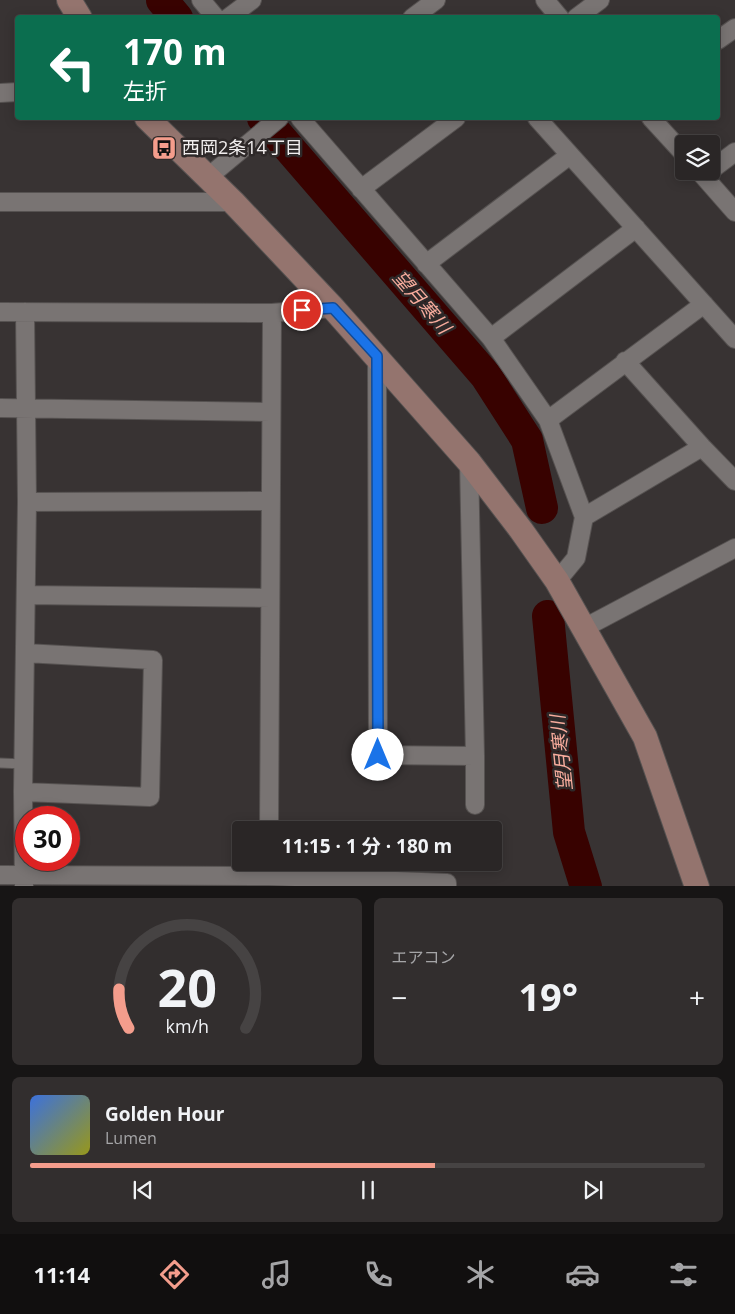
<!DOCTYPE html>
<html lang="ja">
<head>
<meta charset="utf-8">
<style>
  body { margin:0; font-family:"Open Sans","Noto Sans JP",sans-serif; background:#322e2e; color:#f1f3f6; height:100vh; display:flex; flex-direction:column; font-size:19px; white-space:nowrap }
  * { box-sizing:border-box; margin:0 }
  p { font-size:16px; color:#a5a5a7 }
  .icon { flex:none; width:28px; height:28px; fill:none; stroke:currentColor; stroke-width:2; stroke-linecap:round; stroke-linejoin:round }
  .map { position:relative; height:886px; overflow:hidden }
  .details { display:flex; flex-direction:column; gap:12px; padding:12px; background:#171515; flex:1 }
  .details>* { flex:none }
  .hud { position:absolute; left:15px; top:15px; width:705px; height:105px; border-radius:5px; box-shadow:0 2px 12px #0003,0 0 0 1px #464343; background:#0b6e4f; color:#fff; overflow:hidden }
  .tools { position:absolute; left:675px; top:135px; display:grid; gap:10px }
  .tools a { display:grid; place-items:center; width:45px; height:45px; border-radius:5px; background:#2a2626; box-shadow:0 2px 12px #0003,0 0 0 1px #464343; font-size:25px }
  .speed { position:absolute; left:15px; top:806px; display:flex; gap:10px; font-size:25px; font-weight:700; text-align:center }
  .speed>* { display:grid; place-content:center; width:65px; height:65px; border-radius:50%; background:#2a2626; box-shadow:0 2px 12px #0003,0 0 0 1px #464343; line-height:1 }
  .speed .limit { border:8px solid #d22; background:#fff; color:#111 }
  .pin { position:absolute; display:grid; place-items:center; width:42px; height:42px; color:#fff; margin:-21px; border:2px solid #fff; border-radius:50%; box-shadow:0 1px 5px #0007 }
  .me { position:absolute; width:55px; margin:-28px; rotate:0deg; stroke-linejoin:round; filter:drop-shadow(0 0 4px #0008) }
  .turn { display:flex; align-items:center; gap:18px; height:105px; padding:0 25px; font-size:22px }
  .turn .icon { width:65px; height:65px; stroke-width:2.5 }
  .turn b { display:block; font-size:35px; line-height:42px }
  .big { font-size:38px; font-weight:700; line-height:1.1 }
  .details .card { flex:1; display:flex; flex-direction:column; justify-content:center; gap:8px; min-width:0; padding:0 18px; border-radius:8px; background:#322e2e }
  .details .dial { align-items:center; gap:0 }
  .dial svg { height:130px; overflow:visible; fill:none; stroke:#464343; stroke-width:7; stroke-linecap:round; text-anchor:middle }
  .dial text { fill:#f1f3f6; stroke:none }
  .song { display:flex; align-items:center; gap:15px }
  .cover { width:60px; height:60px; border-radius:8px; background:linear-gradient(135deg,hsl(220 70% 55%),hsl(60 70% 35%)) }
  .played { height:5px; border-radius:2px; background:linear-gradient(90deg,#f49d8c 60%,#464343 60%) }
  .keys { display:flex; justify-content:space-around; direction:ltr }
  .heat { display:flex; justify-content:space-between; align-items:center; font-size:28px; direction:ltr }
  .details .tiles { flex:1; display:grid; gap:12px; grid-template-columns:1fr 1fr }
  .card:last-child { grid-column:span 2 }
  .trip { position:absolute; left:232px; top:821px; width:270px; height:50px; border-radius:5px; background:#2a2626; box-shadow:0 2px 12px #0003,0 0 0 1px #464343; font-weight:700; line-height:50px; text-align:center }
  .tab-bar { display:flex; height:80px; justify-content:space-around; align-items:center; background:#110f0f; color:#a5a5a7 }
  .tab-bar .icon { width:35px; height:35px }
  .tab-bar .active { color:#f49d8c }
  .tab-bar b { font-size:22px; color:#f1f3f6 }
  .map>svg:first-child { display:block }
</style>
</head>
<body>
<div class="map">
<svg width="735" height="887" viewBox="0 0 735 887">
  <rect width="100%" height="100%" fill="#383333"/>
  <g fill="none" stroke-linecap="round" stroke-linejoin="round">
    <path stroke="#380200" stroke-width="32" d="M162 0 177 18
      M263 118 486 376 527 440 542 508
      M548 616 569 832 586 887"/>
    <defs>
      <path id="lane" d="M0 763 24 764"/>
      <path id="street" d="M201 0 216 18
        M545 0 560 18
        M228 18 252 0
        M412 18 436 0
        M576 18 600 0
        M718 40 735 28
        M0 93 18 92
        M300 118 491 338 548 420 584 517 576 558 557 581
        M537 118 735 339
        M651 118 684 154
        M711 170 735 152
        M699 171 735 212
        M207 178 279 118
        M361 189 456 118
        M0 202H233
        M426 264 570 155
        M0 312 272 313 333 308
        M491 338 636 228
        M377 356 378 755 475 756 469 462
        M625 361 702 447 735 481
        M0 408 270 412
        M548 420 704 304
        M27 502 270 501
        M584 517 702 447
        M26 595 270 598
        M584 628 735 548
        M475 756V805
        M23 792 150 797 153 660 25 653
        M269 830 272 313
        M0 875 269 876 447 883V887
        M24 887 23 792 27 502 25 312"/>
      <path id="secondary" d="M69 0 80 18
        M147 118 233 202 333 308 469 462 521 530 557 581 645 737 697 887"/>
    </defs>
    <use href="#lane" stroke="#565251" stroke-width="11"/>
    <use href="#street" stroke="#565251" stroke-width="20"/>
    <use href="#secondary" stroke="#565251" stroke-width="26"/>
    <use href="#lane" stroke="#797473" stroke-width="9"/>
    <use href="#street" stroke="#797473" stroke-width="18"/>
    <use href="#secondary" stroke="#94746e" stroke-width="24"/>
  </g>
  <g fill="none" stroke-linecap="round" stroke-linejoin="round">
    <defs>
      <path id="route" d="M302 310 333 308 377 356 378 755"/>
    </defs>
    <use href="#route" stroke="#114b97" stroke-width="12"/>
    <use href="#route" stroke="#1a73e8" stroke-width="9"/>
  </g>
  <defs>
    <symbol id="bus-square" viewBox="-11 -11 22 22"><rect x="-9" y="-9" width="18" height="18" rx="4" fill="#f49d8c" stroke="#2e2929"/><path d="M-5-6H5V4H4V6H2V4H-2V6H-4V4H-5ZM-3.5-4V0h7V-4ZM-3.5 1.2v1.5H-2V1.2ZM2 1.2v1.5H3.5V1.2Z" fill="#111"/></symbol>
  </defs>
  <g fill-rule="evenodd">
    <use href="#bus-square" x="150" y="134" width="28" height="28"/>
  </g>
  <g text-anchor="middle" stroke-width="5" stroke-linejoin="round" paint-order="stroke">
    <g font-size="18" fill="#f1eeee" stroke="#2e2929" text-anchor="start">
      <text x="182" y="154">西岡2条14丁目</text>
    </g>
    <g font-size="19" font-style="italic" fill="#f8ac9d" stroke="#2e2929">
      <text transform="translate(422 302) rotate(49)" y="7">望月寒川</text>
      <text transform="translate(561 753) rotate(-96)" y="7">望月寒川</text>
    </g>
  </g>
</svg>
<div class="tools">
<a><svg class="icon" aria-label="layers" viewBox="0 0 24 24"><path d="M12 4l9 5-9 5-9-5zM3 14l9 5 9-5"/></svg></a>
</div>
<div class="speed"><div class="limit">30</div></div>
<div class="pin" style="left:302px;top:310px;background:#d93025"><svg class="icon" aria-label="arrive" viewBox="0 0 24 24"><path d="M6 21V4h12l-3 4 3 4H6"/></svg></div>
<svg class="me" style="left:378px;top:755px" viewBox="-20 -20 40 40"><circle r="19" fill="#fff"/><path d="M0-13L10 11 0 6-10 11z" fill="#1a73e8"/></svg>
<div class="trip">11:15 · 1 分 · 180 m</div>
<div class="hud">
<div class="turn"><svg class="icon" aria-label="left" viewBox="0 0 24 24"><path d="M17 20v-9H6M10 6l-5 5 5 5"/></svg><div><b>170 m</b>左折</div></div>
</div>
</div>
<section class="details">
<div class="tiles">
<div class="card dial"><svg viewBox="0 0 100 80">
<path d="M14 69A42 42 0 1 1 86 69"/>
<path d="M14 69A42 42 0 0 1 8 45" stroke="#f49d8c"/>
<text x="50" y="56" font-size="32" font-weight="700">20</text>
<text x="50" y="72" font-size="11">km/h</text>
</svg></div>
<div class="card"><p>エアコン</p>
<div class="heat"><a>−</a><b class="big">19°</b><a>+</a></div>
</div>
<div class="card">
<div class="song"><i class="cover"></i><div><b>Golden Hour</b><p>Lumen</p></div></div>
<div class="played"></div>
<div class="keys"><svg class="icon" aria-label="previous" viewBox="0 0 24 24"><path d="M18 5L8 12l10 7zM5 5v14"/></svg><svg class="icon" aria-label="pause" viewBox="0 0 24 24"><path d="M8 5v14M16 5v14"/></svg><svg class="icon" aria-label="next" viewBox="0 0 24 24"><path d="M6 5l10 7-10 7zM19 5v14"/></svg></div>
</div>
</div>
</section>
<nav class="tab-bar">
<b>11:14</b>
<svg class="icon active" aria-label="directions" viewBox="0 0 24 24"><path d="M12 3l9 9-9 9-9-9zM9 14v-3h6M13 9l2 2-2 2"/></svg>
<svg class="icon" aria-label="music" viewBox="0 0 24 24"><path d="M9 18V5l10-2v13"/><circle cx="6" cy="18" r="3"/><circle cx="16" cy="16" r="3"/></svg>
<svg class="icon" aria-label="phone" viewBox="0 0 24 24"><path d="M5 4h4l2 5-3 2q2 4 5 5l2-3 5 2v4C11 20 4 13 5 4z"/></svg>
<svg class="icon" aria-label="climate" viewBox="0 0 24 24"><path d="M12 3v18M4 7l16 10M4 17L20 7"/></svg>
<svg class="icon" aria-label="car" viewBox="0 0 24 24"><path d="M5 17H2v-5l4-1 3-4h7l3 4 3 1v5h-3M9 17h6M6 11h13"/><circle cx="7" cy="17" r="2"/><circle cx="17" cy="17" r="2"/></svg>
<svg class="icon" aria-label="filters" viewBox="0 0 24 24"><path d="M4 7h16M4 17h16"/><circle cx="9" cy="7" r="2"/><circle cx="15" cy="17" r="2"/></svg>
</nav>
</body>
</html>
